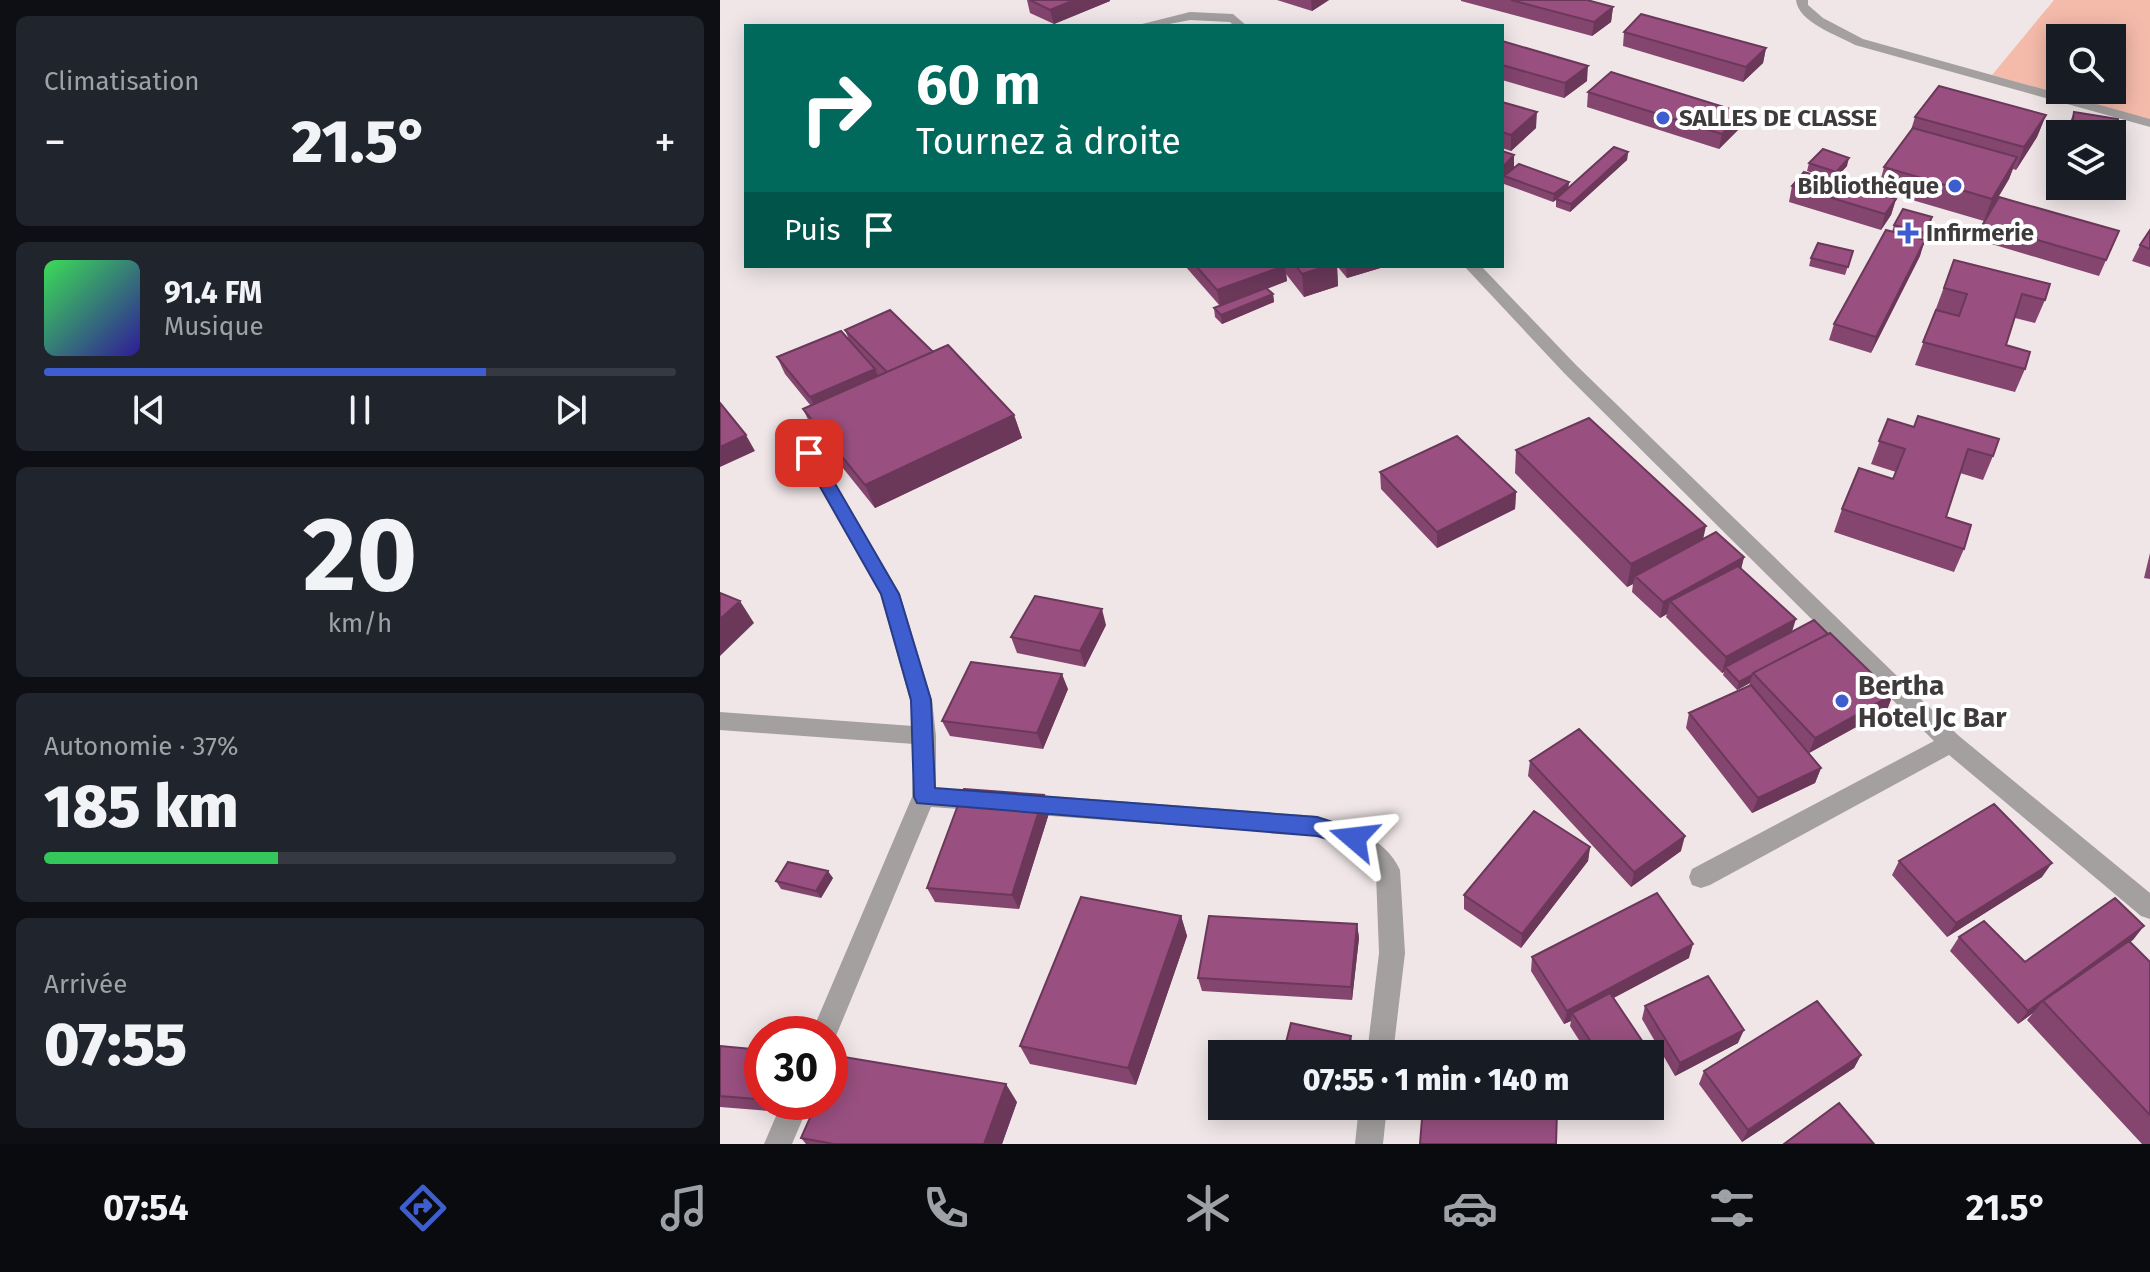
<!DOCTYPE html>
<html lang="fr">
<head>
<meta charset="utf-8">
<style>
  body { margin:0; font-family:"Fira Sans",sans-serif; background:#20242c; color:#f1f3f6; height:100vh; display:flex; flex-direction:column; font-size:30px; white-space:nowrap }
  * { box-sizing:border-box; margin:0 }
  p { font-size:26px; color:#9ea1a6 }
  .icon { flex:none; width:44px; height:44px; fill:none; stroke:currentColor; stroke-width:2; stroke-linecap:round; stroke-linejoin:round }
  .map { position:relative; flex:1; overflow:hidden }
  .drawer { display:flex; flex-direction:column; gap:16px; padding:16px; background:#0d0f14; width:720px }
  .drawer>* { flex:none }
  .top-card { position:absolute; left:24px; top:24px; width:760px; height:244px; border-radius:0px; box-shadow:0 4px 20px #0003; background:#00695c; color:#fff; overflow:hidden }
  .controls { position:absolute; left:1326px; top:24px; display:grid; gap:16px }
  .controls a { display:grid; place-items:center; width:80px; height:80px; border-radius:0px; background:#171b24; box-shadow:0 4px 20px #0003; font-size:40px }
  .speed { position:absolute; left:24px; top:1016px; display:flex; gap:16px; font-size:40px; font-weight:700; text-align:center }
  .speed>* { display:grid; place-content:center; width:104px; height:104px; border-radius:50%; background:#171b24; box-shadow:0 4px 20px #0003; line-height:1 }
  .speed .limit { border:12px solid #d22; background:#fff; color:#111 }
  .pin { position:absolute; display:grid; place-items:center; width:68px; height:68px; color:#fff; margin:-34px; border-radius:16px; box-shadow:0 4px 12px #0006 }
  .me { position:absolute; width:88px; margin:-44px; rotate:287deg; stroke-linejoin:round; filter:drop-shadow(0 0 6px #0008) }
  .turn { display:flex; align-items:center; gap:28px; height:168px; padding:0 40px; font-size:36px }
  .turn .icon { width:104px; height:104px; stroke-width:2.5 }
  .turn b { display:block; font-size:56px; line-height:68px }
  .then { display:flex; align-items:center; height:76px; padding:0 40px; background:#0003; gap:16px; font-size:30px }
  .big { font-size:60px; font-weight:800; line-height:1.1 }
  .drawer .tile { flex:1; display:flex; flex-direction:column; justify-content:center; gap:12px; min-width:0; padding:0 28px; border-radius:12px; background:#20242c }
  .drawer .dial { align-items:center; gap:0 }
  .dial b { font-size:104px; line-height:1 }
  .song { display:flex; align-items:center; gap:24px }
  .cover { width:96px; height:96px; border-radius:12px; background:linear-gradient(135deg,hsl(130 70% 55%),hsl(250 70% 35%)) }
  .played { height:8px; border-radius:4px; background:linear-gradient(90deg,#3e5ed0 70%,#363941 70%) }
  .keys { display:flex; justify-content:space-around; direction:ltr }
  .heat { display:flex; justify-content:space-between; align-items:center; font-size:44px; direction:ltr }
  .charge { height:12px; border-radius:6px; background:linear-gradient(90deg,#34c759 37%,#363941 0) }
  .trip { position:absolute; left:488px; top:1040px; width:456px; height:80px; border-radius:0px; background:#171b24; box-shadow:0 4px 20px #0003; font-weight:800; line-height:80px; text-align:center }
  .tab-bar { display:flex; height:128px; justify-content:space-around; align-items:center; background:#090b0e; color:#9ea1a6 }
  .tab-bar .icon { width:56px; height:56px }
  .tab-bar .on { color:#3e5ed0 }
  .tab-bar b { font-size:36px; color:#f1f3f6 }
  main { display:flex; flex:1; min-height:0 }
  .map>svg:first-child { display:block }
</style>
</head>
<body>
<main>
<section class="drawer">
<div class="tile"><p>Climatisation</p>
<div class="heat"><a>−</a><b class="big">21.5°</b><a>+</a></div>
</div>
<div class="tile">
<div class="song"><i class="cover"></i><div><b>91.4 FM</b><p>Musique</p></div></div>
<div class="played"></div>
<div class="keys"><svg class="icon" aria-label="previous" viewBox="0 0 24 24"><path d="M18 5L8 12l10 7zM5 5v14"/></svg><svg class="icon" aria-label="pause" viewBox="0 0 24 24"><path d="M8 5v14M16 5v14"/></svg><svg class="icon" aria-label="next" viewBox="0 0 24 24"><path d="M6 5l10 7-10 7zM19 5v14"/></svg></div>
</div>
<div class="tile dial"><b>20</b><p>km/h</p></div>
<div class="tile"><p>Autonomie · 37%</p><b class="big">185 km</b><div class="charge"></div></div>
<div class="tile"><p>Arrivée</p><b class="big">07:55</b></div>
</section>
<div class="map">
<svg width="1430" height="1144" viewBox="0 0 1430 1144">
  <rect width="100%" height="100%" fill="#f0e6e8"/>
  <path fill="#f5bbaa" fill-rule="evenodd" d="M1334 0H1430V120L1272 75ZM1340 38H1392V90H1340Z"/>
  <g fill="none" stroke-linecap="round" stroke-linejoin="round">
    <path fill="#a4a0a0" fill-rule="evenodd" d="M1076 0H1088V5L1103 18 1143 39 1430 119V127L1135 45C1117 35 1078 22 1076 0Z
      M470 12 513 14 527 26H514L510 22 470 20 439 26H414Z
      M744 266H761L857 366 1239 736 1430 893V919L1421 916 1229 755 990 885 981 888 972 885 969 877 972 869 1214 741 845 374Z
      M76 425 85 431 180 594 212 700 216 736V788L268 791 276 794 280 801 276 808 268 811 211 807 113 1043 110 1044V1034H91L192 797 194 744 0 730V712L193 726 190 700 160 594 67 431Z
      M304 794 597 816C628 826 665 837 680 870L685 953 673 1054H647L659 953 656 874 626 846 597 836 304 814 296 811 292 804 296 797Z
      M62 1102H90L72 1144H44Z
      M639 1106H667L663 1144H635Z"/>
  </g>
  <path fill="#84456f" d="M307 0H390V1L334 24 310 13Z
    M557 0H609L592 11Z
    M741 0H867L893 7 891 22 872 36 741 1Z
    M904 32 1046 48 1043 63 1023 82 903 46Z
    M782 41 867 81 844 98 782 80Z
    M868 92 1023 113 1020 128 999 149 867 107Z
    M782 102 816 128 791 151 782 148Z
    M1354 112 1392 134H1347L1348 127Z
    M1326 115 1317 137 1296 170 1293 169 1289 179 1264 221 1158 190 1164 167 1191 130 1195 117Z
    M782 151 794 155V168L849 182 848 188 908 152 907 160 850 212 836 207V200L833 202 784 184Z
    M1089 163 1127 166 1114 180 1087 171Z
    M1072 186 1176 199 1171 215 1161 230 1069 202Z
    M1212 217 1210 225 1202 240 1200 256 1151 353 1109 340 1114 324 1172 232 1174 225Z
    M1263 224 1399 231 1379 276 1258 240Z
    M1430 230V267L1412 261 1420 245Z
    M1133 251 1125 275 1089 266 1091 258Z
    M1234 260 1325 300 1315 323 1295 318 1286 345 1305 369 1295 392 1195 365Z
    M465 266H667L627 278 617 266 618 286 584 297 566 274 567 281 547 289 553 294 554 302 502 324 495 317 494 308 500 306Z
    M125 330 213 352 294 415 302 438 155 508 94 432 83 409 91 406 65 374 57 357 130 342Z
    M1168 419 1273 456 1263 480 1240 473 1226 517 1244 549 1234 572 1114 532 1122 509 1173 479 1176 472 1151 464Z
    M796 450 1024 557 1021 569 1072 631 1173 694 1167 710 1089 753 1077 740 1101 768 1095 783 1032 813 966 728 969 713 1029 686 1030 683 1017 690 1003 675 1004 672 1002 673 946 617 947 614 940 618 912 592 913 584 907 587 795 473Z
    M660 472 796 492 795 509 717 548 661 489Z
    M1430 553V579L1424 578Z
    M386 625 365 667 297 653 291 637Z
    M348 689 323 749 230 736 222 721Z
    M810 761 961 851 911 887 808 776Z
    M324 795 330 810 299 909 215 902 207 888Z
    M870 847 868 861 801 948 744 909V895Z
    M1179 861 1322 877 1227 937 1172 875Z
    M113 878 101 898 61 889 56 881Z
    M461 916 467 936 416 1085 310 1064 300 1046Z
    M637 924 639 938 632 1000 482 991 478 978Z
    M1424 926 1410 942 1430 962V1144H1422L1307 1020 1313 1013 1298 1024 1230 951 1239 937 1305 962Z
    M812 957 969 958 893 998 941 1069 937 1082 930 1086V1054H868L850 1026 851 1021 844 1024 811 971Z
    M925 1006 1018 1043 955 1076 922 1019Z
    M0 1046 42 1102H52L49 1111 0 1107Z
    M1141 1055 1134 1068 1022 1142 979 1084 984 1071Z
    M297 1102 282 1144H86L81 1138Z"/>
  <path fill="#6b385a" d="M354 0H390V1L334 24 330 10Z
    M591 0H609L592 11Z
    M893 7 891 22 872 36 874 22Z
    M1046 48 1043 63 1023 82 1026 67Z
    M868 66 867 81 844 98 845 83Z
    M817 112 816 128 791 151V135Z
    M1023 113 1020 128 999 149 1002 134Z
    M1326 115 1317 137 1296 170 1304 147Z
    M908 152 907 160 850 212 851 204Z
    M794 155V170L784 176V181L782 182V168Z
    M1297 157 1289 179 1264 221 1272 199Z
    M1129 158 1127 166 1114 180 1116 172Z
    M849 182 848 190 833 202 834 194Z
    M1176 199 1171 215 1161 230 1165 214Z
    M1205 240 1200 256 1151 353 1156 337Z
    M565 266 567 281 500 306 497 290Z
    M607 266H617L618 286 584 297 582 274Z
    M626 266H667L627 278Z
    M553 294 554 302 502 324 501 315Z
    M155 369 162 385 98 413 90 397Z
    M294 415 302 438 155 508 145 485Z
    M26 435 35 451 0 467V447Z
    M796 492 795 509 717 548V532Z
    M986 526 981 549 915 576 913 584 907 587 911 564Z
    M1024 557 1020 573 950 601 947 614 940 618 943 602Z
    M20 601 34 623 0 656V619Z
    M382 609 386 625 365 667 360 651Z
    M1076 619 1071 635 1005 667 1004 672 1002 673 1006 657Z
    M342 674 348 689 323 749 317 733Z
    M1032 675 1030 683 1017 690 1019 682Z
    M1173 694 1167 710 1089 753 1095 738Z
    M1101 768 1095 783 1032 813 1038 798Z
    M324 795 330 810 299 909 292 895Z
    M965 836 961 851 911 887 914 872Z
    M870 847 868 861 801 948 802 934Z
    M1332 863 1322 877 1227 937 1236 923Z
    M108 871 113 878 101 898 96 891Z
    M461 916 467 936 416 1085 408 1068Z
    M637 924 639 938 632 1000 631 987Z
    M1424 926 1413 940 1326 1004 1323 1001 1313 1013 1298 1024 1308 1011Z
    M973 944 969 958 856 1018 852 1013 851 1021 844 1024 847 1011Z
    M1024 1030 1018 1043 955 1076 960 1063Z
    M631 1036 632 1042 629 1054H626Z
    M1141 1055 1134 1068 1022 1142 1028 1130Z
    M941 1069 937 1082 930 1086V1076Z
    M286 1084 297 1102 282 1144H264Z
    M42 1085V1102H52L49 1111 36 1099Z"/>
  <path fill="#995081" stroke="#6b385a" stroke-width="2" d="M310 0H354L330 10Z
    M791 0H867L893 7 874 22Z
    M921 14 1046 48 1026 67 904 32Z
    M782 41 868 66 845 83 782 65Z
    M891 72 1023 113 1002 134 868 92Z
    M1219 86 1326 115 1304 147 1195 117Z
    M782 102 817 112 791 135 782 132Z
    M1354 112 1398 119 1396 146 1392 145V134H1351Z
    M1193 128 1297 157 1272 199 1164 167Z
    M894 147 908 152 851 204 836 199Z
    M1103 149 1129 158 1116 172 1089 163Z
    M782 151 794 155 782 168Z
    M799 164 849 182 834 194 784 176Z
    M1084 172 1176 199 1165 214 1072 186Z
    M1279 197 1399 231 1386 260 1263 224Z
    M1183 209 1212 217 1204 233 1174 225Z
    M1166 230 1205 240 1156 337 1114 324Z
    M1430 230V249L1420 245Z
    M1098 243 1133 251 1128 267 1091 258Z
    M1234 260 1330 284 1325 300 1302 294 1286 345 1310 352 1305 369 1203 342 1216 310 1239 316 1247 294 1224 288Z
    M476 266H564L497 290Z
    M576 266H607L582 274Z
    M546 288 553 294 501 315 494 308Z
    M170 310 213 352 167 372 125 330Z
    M121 331 155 369 90 397 57 357Z
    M228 345 294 415 145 485 83 409Z
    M0 403 26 435 0 447Z
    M1198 416 1279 439 1273 456 1248 449 1226 517 1251 525 1244 549 1122 509 1139 468 1173 479 1185 449 1159 441 1168 419 1194 427Z
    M869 418 986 526 911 564 796 450Z
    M737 436 796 492 717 532 660 472Z
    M996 532 1024 557 943 602 915 576Z
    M1018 566 1076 619 1006 657 950 601Z
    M0 593 20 601 0 619Z
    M315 596 382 609 360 651 291 637Z
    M1094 620 1108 634 1033 673 1032 675 1019 682 1005 667Z
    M1110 633 1173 694 1095 738 1033 673Z
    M251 662 342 674 317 733 222 721Z
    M1031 685 1101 768 1038 798 969 713Z
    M859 729 965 836 914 872 810 761Z
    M244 789 324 795 292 895 207 888Z
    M1274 804 1332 863 1236 923 1179 861Z
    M814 811 870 847 802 934 744 895Z
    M68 862 108 871 96 891 56 881Z
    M937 893 973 944 847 1011 812 957Z
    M361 897 461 916 408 1068 300 1046Z
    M1395 898 1424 926 1308 1011 1239 937 1264 921 1305 962Z
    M489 916 637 924 631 987 478 978Z
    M1409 941 1430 962V1115L1323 1001Z
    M988 976 1024 1030 960 1063 925 1006Z
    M890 993 941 1069 930 1076V1054H879L852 1013Z
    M1097 1001 1141 1055 1028 1130 984 1071Z
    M571 1023 631 1036 626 1054H563Z
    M0 1046 42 1050V1085L36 1099 0 1096Z
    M118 1056 286 1084 264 1144H114L81 1138 97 1102H110V1074Z
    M1119 1103 1154 1144H1064Z
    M703 1106H786L837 1111 836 1144H700Z"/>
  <path fill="#3e5ed0" stroke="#283d87" stroke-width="2" d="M89 447 95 449 179 594 211 700 215 788 597 817 641 831 644 838 641 845 634 847 597 836 197 803 194 797 191 700 161 594 81 453Z"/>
  <g fill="#3e5ed0" stroke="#fff" stroke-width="3">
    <circle cx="943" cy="118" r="8"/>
    <circle cx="1235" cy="186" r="8"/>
    <path d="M1184 221h8v8h8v8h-8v8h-8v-8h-8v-8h8z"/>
    <circle cx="1122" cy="701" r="8"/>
  </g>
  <g text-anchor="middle" stroke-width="8" stroke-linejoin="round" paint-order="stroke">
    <g font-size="24" font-weight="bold" fill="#3f3b3c" stroke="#fff" text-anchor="start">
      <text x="959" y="126">SALLES DE CLASSE</text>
      <text x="1219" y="194" text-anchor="end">Bibliothèque</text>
      <text x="1206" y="241">Infirmerie</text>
    </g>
    <g font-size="28" font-weight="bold" fill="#3f3b3c" stroke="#fff" text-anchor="start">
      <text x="1138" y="695">Bertha<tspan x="1138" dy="32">Hotel Jc Bar</tspan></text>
    </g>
  </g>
</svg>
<div class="controls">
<a><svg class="icon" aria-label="search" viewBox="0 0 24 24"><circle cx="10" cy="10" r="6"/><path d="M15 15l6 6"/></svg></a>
<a><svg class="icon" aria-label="layers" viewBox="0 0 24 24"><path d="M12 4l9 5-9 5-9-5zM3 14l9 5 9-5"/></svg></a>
</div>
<div class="speed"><div class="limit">30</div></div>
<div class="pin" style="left:89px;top:453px;background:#d93025"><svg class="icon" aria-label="arrive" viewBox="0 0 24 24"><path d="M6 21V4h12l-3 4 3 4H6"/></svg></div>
<svg class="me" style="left:634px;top:838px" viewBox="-20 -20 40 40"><path d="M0-17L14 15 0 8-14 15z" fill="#3e5ed0" stroke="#fff" stroke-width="4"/></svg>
<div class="trip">07:55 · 1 min · 140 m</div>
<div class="top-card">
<div class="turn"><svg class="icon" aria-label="right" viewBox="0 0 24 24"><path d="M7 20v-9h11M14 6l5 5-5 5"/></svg><div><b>60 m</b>Tournez à droite</div></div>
<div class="then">Puis<svg class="icon" aria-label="arrive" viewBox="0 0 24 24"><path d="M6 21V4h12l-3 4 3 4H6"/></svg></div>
</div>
</div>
</main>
<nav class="tab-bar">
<b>07:54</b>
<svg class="icon on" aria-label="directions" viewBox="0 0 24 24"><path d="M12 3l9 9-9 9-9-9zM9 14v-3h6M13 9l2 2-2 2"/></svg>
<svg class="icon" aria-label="music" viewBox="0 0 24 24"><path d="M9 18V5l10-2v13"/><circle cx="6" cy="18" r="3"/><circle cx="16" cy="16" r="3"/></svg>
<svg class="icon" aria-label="phone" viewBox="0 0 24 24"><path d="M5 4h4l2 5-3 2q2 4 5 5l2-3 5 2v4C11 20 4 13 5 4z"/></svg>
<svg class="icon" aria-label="climate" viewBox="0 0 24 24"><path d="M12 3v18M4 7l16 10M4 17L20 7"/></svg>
<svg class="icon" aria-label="car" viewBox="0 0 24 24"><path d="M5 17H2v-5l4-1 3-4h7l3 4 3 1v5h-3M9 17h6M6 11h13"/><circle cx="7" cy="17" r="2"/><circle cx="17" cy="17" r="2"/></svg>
<svg class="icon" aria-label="filters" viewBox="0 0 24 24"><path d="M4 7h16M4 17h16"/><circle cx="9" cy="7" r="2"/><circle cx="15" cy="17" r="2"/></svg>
<b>21.5°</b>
</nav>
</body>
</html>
